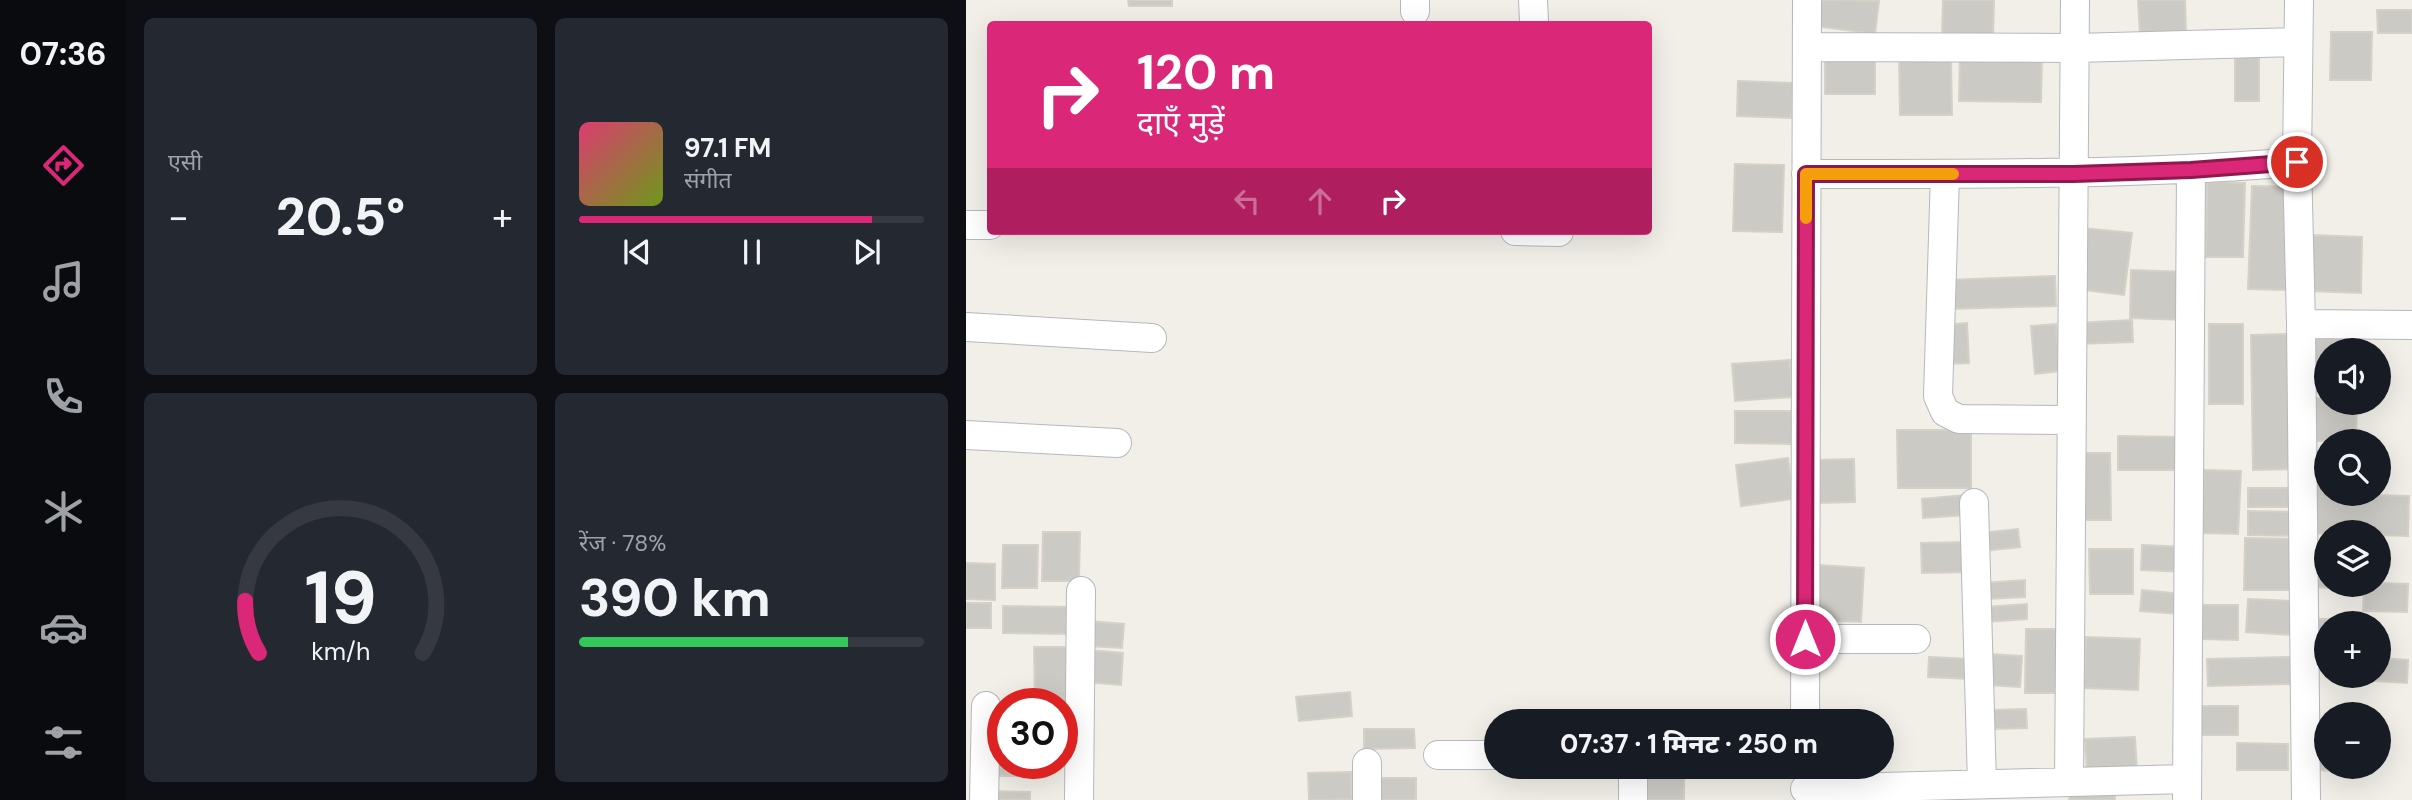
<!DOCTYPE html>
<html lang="hi">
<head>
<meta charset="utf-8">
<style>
  body { margin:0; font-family:"DM Sans","Noto Sans Devanagari",sans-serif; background:#242831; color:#f1f3f6; height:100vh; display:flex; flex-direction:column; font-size:26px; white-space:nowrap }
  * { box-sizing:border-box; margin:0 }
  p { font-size:23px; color:#9ea1a6 }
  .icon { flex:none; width:38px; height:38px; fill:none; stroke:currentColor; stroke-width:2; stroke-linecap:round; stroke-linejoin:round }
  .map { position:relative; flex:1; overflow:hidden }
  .sheet { display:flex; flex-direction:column; gap:18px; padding:18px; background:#0d0f14; width:840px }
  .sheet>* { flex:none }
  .banner { position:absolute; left:21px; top:21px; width:665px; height:214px; border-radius:7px; box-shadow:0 7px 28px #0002; background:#db2777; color:#fff; overflow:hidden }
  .controls { position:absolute; left:1348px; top:338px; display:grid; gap:14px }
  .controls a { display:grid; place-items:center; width:77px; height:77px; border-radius:50%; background:#171b24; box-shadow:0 7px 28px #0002; font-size:35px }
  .speed { position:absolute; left:21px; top:688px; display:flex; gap:14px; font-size:35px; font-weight:700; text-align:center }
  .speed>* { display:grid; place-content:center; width:91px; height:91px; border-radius:50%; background:#171b24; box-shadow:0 7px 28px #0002; line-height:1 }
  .speed .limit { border:10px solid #d22; background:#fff; color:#111 }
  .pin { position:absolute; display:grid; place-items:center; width:60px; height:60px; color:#fff; margin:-30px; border:4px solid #fff; border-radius:50%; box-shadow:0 2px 7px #0007 }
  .me { position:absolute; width:77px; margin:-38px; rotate:0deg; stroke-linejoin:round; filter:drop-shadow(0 0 5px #0008) }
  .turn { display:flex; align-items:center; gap:24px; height:147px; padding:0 35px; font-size:32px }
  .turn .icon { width:91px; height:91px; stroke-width:2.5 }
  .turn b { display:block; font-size:49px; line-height:60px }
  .lanes { display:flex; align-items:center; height:66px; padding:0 35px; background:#0003; justify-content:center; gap:35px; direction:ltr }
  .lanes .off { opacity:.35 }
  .big { font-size:52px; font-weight:800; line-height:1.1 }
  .sheet .widget { flex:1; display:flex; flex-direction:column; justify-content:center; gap:10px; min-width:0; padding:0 24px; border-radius:10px; background:#242831 }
  .sheet .dial { align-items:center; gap:0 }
  .dial svg { height:182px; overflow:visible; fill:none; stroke:#363941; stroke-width:7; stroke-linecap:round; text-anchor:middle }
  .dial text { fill:#f1f3f6; stroke:none }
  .song { display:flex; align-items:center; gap:21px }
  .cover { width:84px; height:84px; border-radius:10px; background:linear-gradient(135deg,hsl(340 70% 55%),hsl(80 70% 35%)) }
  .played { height:7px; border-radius:4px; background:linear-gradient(90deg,#db2777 85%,#363941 85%) }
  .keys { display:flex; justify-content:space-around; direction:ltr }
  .heat { display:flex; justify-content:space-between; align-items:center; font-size:38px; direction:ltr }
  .charge { height:10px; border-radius:5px; background:linear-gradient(90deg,#34c759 78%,#363941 0) }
  .sheet .tiles { flex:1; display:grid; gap:18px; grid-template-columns:repeat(2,1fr) }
  .trip { position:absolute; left:518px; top:709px; width:410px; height:70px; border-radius:35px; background:#171b24; box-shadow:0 7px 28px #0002; font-weight:800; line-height:70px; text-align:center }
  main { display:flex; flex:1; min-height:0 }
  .menu { display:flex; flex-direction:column; width:126px; justify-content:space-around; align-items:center; background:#090b0e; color:#9ea1a6 }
  .menu .icon { width:49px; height:49px }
  .menu .on { color:#db2777 }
  .menu b { font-size:32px; color:#f1f3f6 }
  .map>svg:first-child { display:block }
</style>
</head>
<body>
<main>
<nav class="menu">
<b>07:36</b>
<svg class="icon on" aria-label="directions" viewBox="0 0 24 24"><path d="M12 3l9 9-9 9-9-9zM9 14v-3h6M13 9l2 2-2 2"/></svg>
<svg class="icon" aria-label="music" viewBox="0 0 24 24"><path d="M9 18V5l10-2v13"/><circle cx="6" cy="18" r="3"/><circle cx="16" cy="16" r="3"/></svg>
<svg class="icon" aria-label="phone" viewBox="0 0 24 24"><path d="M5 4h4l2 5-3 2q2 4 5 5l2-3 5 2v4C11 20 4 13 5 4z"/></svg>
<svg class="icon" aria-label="climate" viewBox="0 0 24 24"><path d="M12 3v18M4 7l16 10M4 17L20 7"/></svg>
<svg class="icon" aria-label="car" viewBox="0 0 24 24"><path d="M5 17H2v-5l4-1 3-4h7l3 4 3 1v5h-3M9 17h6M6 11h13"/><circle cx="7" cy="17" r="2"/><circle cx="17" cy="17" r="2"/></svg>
<svg class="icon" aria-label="filters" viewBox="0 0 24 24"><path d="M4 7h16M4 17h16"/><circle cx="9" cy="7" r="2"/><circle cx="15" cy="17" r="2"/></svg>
</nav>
<section class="sheet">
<div class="tiles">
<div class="widget"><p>एसी</p>
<div class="heat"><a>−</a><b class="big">20.5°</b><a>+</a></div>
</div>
<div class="widget">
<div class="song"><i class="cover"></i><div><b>97.1 FM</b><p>संगीत</p></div></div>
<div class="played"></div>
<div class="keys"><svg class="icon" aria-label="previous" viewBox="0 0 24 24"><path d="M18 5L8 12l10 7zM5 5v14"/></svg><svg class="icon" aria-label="pause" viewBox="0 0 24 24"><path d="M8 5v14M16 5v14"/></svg><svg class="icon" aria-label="next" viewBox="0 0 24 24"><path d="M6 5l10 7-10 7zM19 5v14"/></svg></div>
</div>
<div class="widget dial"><svg viewBox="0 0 100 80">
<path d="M14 69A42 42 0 1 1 86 69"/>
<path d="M14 69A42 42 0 0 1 8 46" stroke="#db2777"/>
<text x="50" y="56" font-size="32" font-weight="700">19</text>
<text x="50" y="72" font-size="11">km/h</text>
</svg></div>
<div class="widget"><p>रेंज · 78%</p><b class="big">390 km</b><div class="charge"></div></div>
</div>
</section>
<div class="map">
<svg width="1446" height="800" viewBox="0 0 1446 800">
  <rect width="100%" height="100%" fill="#f1efe8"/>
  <path fill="#cccac5" stroke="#d6d1c6" stroke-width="2" d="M162 0H206V6H163Z
    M852 0 913 1 909 34 848 26Z
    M977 0H1028L1027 37H976Z
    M1172 0H1219L1220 33 1174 35Z
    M1411 10H1446V33H1412Z
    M1365 32H1406L1405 80H1364Z
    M994 56 1076 57 1075 102 993 101Z
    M1269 56H1293V101H1269Z
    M985 57 986 115H934L933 58Z
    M859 60H909V94H859Z
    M772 81 827 83 825 118 771 116Z
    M769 164 818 165 816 232 767 231Z
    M1241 182 1279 183 1277 257H1240Z
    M1286 186 1330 187 1326 290 1282 289Z
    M1116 228 1166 233 1158 295 1110 289Z
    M1345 235 1396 237 1395 293 1344 291Z
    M1165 270 1220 272 1218 320 1164 318Z
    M1089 276 1090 306 982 309 981 280Z
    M1166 320 1167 342 1111 344 1110 323Z
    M1001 323 1003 363 979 364 977 325Z
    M1090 324 1094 371 1069 374 1065 326Z
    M1243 324H1277V404H1243Z
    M1327 334 1329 469 1287 470 1285 335Z
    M1343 335H1396V350H1360V374H1343Z
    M824 360 826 397 769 401 766 364Z
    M1349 398H1360V402H1391L1390 441H1348Z
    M769 411H827L826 444 769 443Z
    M931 430H1005V488H932Z
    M1152 436 1215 437V470H1152Z
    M1352 451H1360V477H1352Z
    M1112 453H1144L1145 520H1113Z
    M822 458 827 499 775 506 770 465Z
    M888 459 889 502 849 503 848 460Z
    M1238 470 1275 471 1272 534 1236 533Z
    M1340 478 1360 479V494L1443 496 1442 536 1412 535V532L1339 534Z
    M1282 488H1328V507H1282Z
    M999 495 1001 515 957 518 956 499Z
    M1282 511 1330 512V536L1282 535Z
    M1052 529 1054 547 1017 551 1015 533Z
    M77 532H114L113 581H76Z
    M1279 538 1331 539 1330 590H1278Z
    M1003 542 1004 572 956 573 955 543Z
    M37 545H72L71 588H36Z
    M1176 545 1220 547 1219 572 1175 570Z
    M1123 549H1167V594H1124Z
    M0 563 29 564V600L0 599Z
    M852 565 898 568 895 622 850 620Z
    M1349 566H1360V584H1390V590L1348 587Z
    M1059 580V597L1020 599 1019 583Z
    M1412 583 1442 584 1441 612 1397 611 1398 584H1412Z
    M1176 590 1216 594 1214 614 1174 611Z
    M1282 599 1327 601 1326 635 1280 632Z
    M0 603H25V628H0Z
    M1061 604V619L1020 622 1019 607Z
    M1236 605H1272V640L1235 639Z
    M37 606 109 607V634L37 633Z
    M1348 619H1390V623H1360V664L1348 663Z
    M123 621 158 624 156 648 121 646Z
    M1060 629H1100L1099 693H1059Z
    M1120 637 1174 639 1172 690 1118 688Z
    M68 647H104V713H96V704H69Z
    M122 650 157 653 155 685 120 682Z
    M1023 654 1056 656 1054 687 1022 685Z
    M963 657 1005 659 1004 679 962 677Z
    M1327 657V684L1242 686 1241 659Z
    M1412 658 1442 660 1441 683 1395 680V676H1412Z
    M384 692 386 716 333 721 330 697Z
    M1233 706H1272V735H1234Z
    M1060 709 1061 728 1025 729 1024 710Z
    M23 717H37V763H66V776H23Z
    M398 729H448L449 748 398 749Z
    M1169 737 1171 772 1121 774 1119 739Z
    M1342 741 1360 742V766H1405V774L1340 769Z
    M1271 743 1322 744V770H1271Z
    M675 766H718V800H675Z
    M845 766H869V777L845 775Z
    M385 772 386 799 343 800 342 773Z
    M408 778H450V800H408Z
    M24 791 64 792V800H24Z
    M1104 793 1149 794V800H1103Z"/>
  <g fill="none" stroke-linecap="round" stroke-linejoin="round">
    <defs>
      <path id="minor" d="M449 0V11
        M567 0 568 20
        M1333 0 1331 162 1335 324 1340 800
        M841 47 1109 48 1332 42
        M840 174C1006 174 1166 175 1331 162
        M979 174 972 396 979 412 993 419 1105 420
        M0 225H24
        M549 231 593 232
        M1335 324 1446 325
        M0 327 186 338
        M0 435 151 443
        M1008 503 1016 784
        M839 639H950
        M839 721 841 0
        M472 755H530
        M401 763V800
        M1103 782 1109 0
        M839 789 1221 779
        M18 800 20 706
        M113 800 115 591
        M667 800V766
        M1221 800 1225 170"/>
    </defs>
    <use href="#minor" stroke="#b5b8bc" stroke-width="30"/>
    <use href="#minor" stroke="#fff" stroke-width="28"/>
  </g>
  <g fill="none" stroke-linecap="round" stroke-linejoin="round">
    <defs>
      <path id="route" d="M839 639 840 174H1108L1225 170 1331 162"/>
    </defs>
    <use href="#route" stroke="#8e194d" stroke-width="18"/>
    <use href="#route" stroke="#db2777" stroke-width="12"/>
    <path stroke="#f59e0b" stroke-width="12" d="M840 218V174H987"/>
  </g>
</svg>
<div class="controls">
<a><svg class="icon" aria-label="sound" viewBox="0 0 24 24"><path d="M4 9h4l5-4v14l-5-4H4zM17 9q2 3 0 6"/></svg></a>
<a><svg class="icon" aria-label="search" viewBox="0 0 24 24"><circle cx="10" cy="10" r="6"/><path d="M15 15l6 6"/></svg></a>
<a><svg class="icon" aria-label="layers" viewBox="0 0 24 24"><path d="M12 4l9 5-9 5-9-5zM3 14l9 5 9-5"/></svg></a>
<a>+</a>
<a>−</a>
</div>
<div class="speed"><div class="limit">30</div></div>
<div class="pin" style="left:1331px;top:162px;background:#d93025"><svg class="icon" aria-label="arrive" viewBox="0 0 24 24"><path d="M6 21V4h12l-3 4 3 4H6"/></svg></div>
<svg class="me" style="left:839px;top:639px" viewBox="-20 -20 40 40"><circle r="17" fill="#db2777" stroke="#fff" stroke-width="3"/><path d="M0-11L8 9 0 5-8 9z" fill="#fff"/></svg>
<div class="trip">07:37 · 1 मिनट · 250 m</div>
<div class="banner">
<div class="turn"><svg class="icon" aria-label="right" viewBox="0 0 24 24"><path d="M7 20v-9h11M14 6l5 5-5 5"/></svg><div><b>120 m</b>दाएँ मुड़ें</div></div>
<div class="lanes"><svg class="icon off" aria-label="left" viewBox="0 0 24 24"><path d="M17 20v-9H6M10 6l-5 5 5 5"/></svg><svg class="icon off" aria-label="ahead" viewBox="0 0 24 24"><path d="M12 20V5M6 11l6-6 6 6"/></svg><svg class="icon" aria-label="right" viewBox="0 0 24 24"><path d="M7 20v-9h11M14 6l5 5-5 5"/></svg></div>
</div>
</div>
</main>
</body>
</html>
